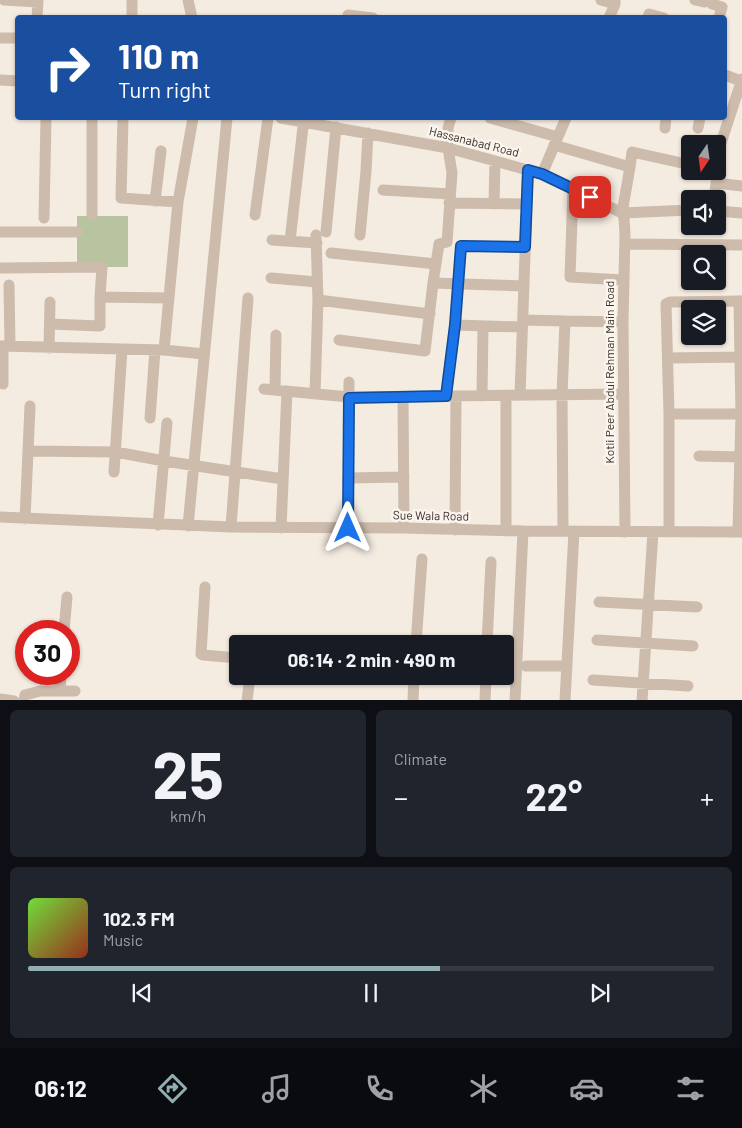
<!DOCTYPE html>
<html lang="en">
<head>
<meta charset="utf-8">
<style>
  body { margin:0; font-family:Barlow,sans-serif; background:#20242c; color:#f1f3f6; height:100vh; display:flex; flex-direction:column; font-size:19px; white-space:nowrap }
  * { box-sizing:border-box; margin:0 }
  p { font-size:16px; color:#9ea1a6 }
  .icon { flex:none; width:28px; height:28px; fill:none; stroke:currentColor; stroke-width:2; stroke-linecap:round; stroke-linejoin:round }
  .map { position:relative; height:700px; overflow:hidden }
  .details { display:flex; flex-direction:column; gap:10px; padding:10px; background:#0d0f14; flex:1 }
  .details>* { flex:none }
  .guide { position:absolute; left:15px; top:15px; width:712px; height:105px; border-radius:5px; box-shadow:0 1px 4px #0004; background:#1a4fa0; color:#fff; overflow:hidden }
  .needle { width:32px; rotate:193deg }
  .tools { position:absolute; left:681px; top:135px; display:grid; gap:10px }
  .tools a { display:grid; place-items:center; width:45px; height:45px; border-radius:5px; background:#171b24; box-shadow:0 1px 4px #0004; font-size:25px }
  .speed { position:absolute; left:15px; top:620px; display:flex; gap:10px; font-size:25px; font-weight:700; text-align:center }
  .speed>* { display:grid; place-content:center; width:65px; height:65px; border-radius:50%; background:#171b24; box-shadow:0 1px 4px #0004; line-height:1 }
  .speed .limit { border:8px solid #d22; background:#fff; color:#111 }
  .pin { position:absolute; display:grid; place-items:center; width:42px; height:42px; color:#fff; margin:-21px; border-radius:10px; box-shadow:0 2px 8px #0006 }
  .me { position:absolute; width:55px; margin:-28px; rotate:0deg; stroke-linejoin:round; filter:drop-shadow(0 0 4px #0008) }
  .turn { display:flex; align-items:center; gap:18px; height:105px; padding:0 20px; font-size:22px }
  .turn .icon { width:65px; height:65px; stroke-width:2.5 }
  .turn b { display:block; font-size:35px; line-height:42px }
  .big { font-size:38px; font-weight:700; line-height:1.1 }
  .details .card { flex:1; display:flex; flex-direction:column; justify-content:center; gap:8px; min-width:0; padding:0 18px; border-radius:8px; background:#20242c }
  .details .dial { align-items:center; gap:0 }
  .dial b { font-size:65px; line-height:1 }
  .song { display:flex; align-items:center; gap:15px }
  .cover { width:60px; height:60px; border-radius:8px; background:linear-gradient(135deg,hsl(100 70% 55%),hsl(10 70% 35%)) }
  .played { height:5px; border-radius:2px; background:linear-gradient(90deg,#92aeb2 60%,#363941 60%) }
  .keys { display:flex; justify-content:space-around; direction:ltr }
  .heat { display:flex; justify-content:space-between; align-items:center; font-size:28px; direction:ltr }
  .details .tiles { flex:1; display:grid; gap:10px; grid-template-columns:1fr 1fr }
  .card:last-child { grid-column:span 2 }
  .trip { position:absolute; left:229px; top:635px; width:285px; height:50px; border-radius:5px; background:#171b24; box-shadow:0 1px 4px #0004; font-weight:700; line-height:50px; text-align:center }
  .tabs { display:flex; height:80px; justify-content:space-around; align-items:center; background:#090b0e; color:#9ea1a6 }
  .tabs .icon { width:35px; height:35px }
  .tabs .current { color:#92aeb2 }
  .tabs b { font-size:22px; color:#f1f3f6 }
  .map>svg:first-child { display:block }
</style>
</head>
<body>
<div class="map">
<svg width="742" height="701" viewBox="0 0 742 701">
  <rect width="100%" height="100%" fill="#f4ebe1"/>
  <path fill="#b8c4a0" d="M77 216H128V267H77Z"/>
  <g fill="none" stroke-linecap="round" stroke-linejoin="round">
    <path stroke="#cdbbac" stroke-width="11" d="M4 0 38 2
      M132 0V18
      M188 0 192 18
      M601 0 615 4
      M695 0 704 2
      M713 0 712 4 722 7 719 18
      M348 15 373 18
      M37 18 38 0
      M609 18 615 4V0
      M648 18 649 14 664 18
      M0 38H18
      M725 75 741 81
      M0 80 18 81
      M123 118 121 198 178 202
      M281 118 448 148 542 174 622 213
      M451 118 448 128V148L452 173 447 242 439 244 433 283 524 286
      M490 118 558 137
      M665 128 666 118
      M698 128 700 118
      M554 145 630 167 622 213 624 218 625 234 623 322 625 532
      M630 167 632 152 682 163 690 162
      M542 174 566 118
      M716 183 742 186
      M573 189 570 277 623 280
      M383 190 450 194
      M714 199 719 161V149L742 79
      M155 201 161 151
      M449 203 527 204
      M494 204 495 161
      M718 211 742 213
      M622 213 690 210
      M92 215V118
      M255 215 268 118
      M44 218 46 118
      M0 232H77
      M326 232 336 127
      M360 235 366 171 368 133
      M272 240 317 243
      M290 241 304 118
      M625 244 742 245
      M331 253 436 264
      M0 268 102 267 100 297 168 298
      M271 278 317 282
      M9 285 10 346
      M318 300 430 314
      M523 320 565 321
      M50 324 100 326V297
      M455 325 461 246 525 247
      M339 340 425 351 433 283
      M0 346 164 350 178 202 193 118
      M3 346V384
      M49 348 50 302
      M164 350 204 354
      M668 358 742 357
      M264 389 349 397 624 394
      M275 390 276 335
      M315 394 318 300 316 235
      M520 395 528 170
      M446 396 455 325 522 327
      M482 396 483 326
      M506 396V531
      M403 397 404 528
      M669 414H742
      M150 418 155 350
      M28 451 116 452 164 461 283 479
      M699 456 740 457
      M114 472 122 349
      M348 478 404 477
      M0 517 231 527 404 528 523 531 742 532
      M25 519 30 406
      M158 525 167 423
      M188 526 227 118
      M231 527 248 298
      M281 528 287 391
      M348 528 349 382
      M455 530 456 396
      M563 531 562 395 565 321 623 322
      M669 532V414L666 304 670 302 742 301
      M738 532 741 414 739 301
      M205 587 201 654 203 655 238 658
      M599 602 697 607
      M64 631 67 597
      M597 640 693 646
      M416 644 422 559
      M487 644 491 562
      M526 666H566
      M593 680 688 686
      M60 691 61 674
      M0 699 14 701
      M24 701 25 695 40 691H75
      M247 701 250 676
      M413 701 414 676
      M485 701 486 676
      M515 701 523 531
      M565 701 574 531
      M642 701 653 532"/>
  </g>
  <g fill="none" stroke-linecap="round" stroke-linejoin="round">
    <defs>
      <path id="route" d="M348 528 349 398 446 396 455 325 461 246 525 247 528 170 542 174 590 197"/>
    </defs>
    <use href="#route" stroke="#114b97" stroke-width="12"/>
    <use href="#route" stroke="#1a73e8" stroke-width="9"/>
  </g>
  <g text-anchor="middle" stroke-width="5" stroke-linejoin="round" paint-order="stroke">
    <g font-size="12" fill="#3b302b" stroke="#fbf5ee">
      <text transform="translate(474 142) rotate(14)" y="4">Hassanabad Road</text>
      <text transform="translate(610 372) rotate(-90)" y="4">Kotli Peer Abdul Rehman Main Road</text>
      <text transform="translate(431 516) rotate(1)" y="4">Sue Wala Road</text>
    </g>
  </g>
</svg>
<div class="tools">
<a><svg class="needle" viewBox="-14 -14 28 28"><path d="M0-13l5 13h-10z" fill="#e53935"/><path d="M0 13l5-13h-10z" fill="#9ea1a6"/></svg></a>
<a><svg class="icon" aria-label="sound" viewBox="0 0 24 24"><path d="M4 9h4l5-4v14l-5-4H4zM17 9q2 3 0 6"/></svg></a>
<a><svg class="icon" aria-label="search" viewBox="0 0 24 24"><circle cx="10" cy="10" r="6"/><path d="M15 15l6 6"/></svg></a>
<a><svg class="icon" aria-label="layers" viewBox="0 0 24 24"><path d="M12 4l9 5-9 5-9-5zM3 14l9 5 9-5"/></svg></a>
</div>
<div class="speed"><div class="limit">30</div></div>
<div class="pin" style="left:590px;top:197px;background:#d93025"><svg class="icon" aria-label="arrive" viewBox="0 0 24 24"><path d="M6 21V4h12l-3 4 3 4H6"/></svg></div>
<svg class="me" style="left:348px;top:528px" viewBox="-20 -20 40 40"><path d="M0-17L14 15 0 8-14 15z" fill="#1a73e8" stroke="#fff" stroke-width="4"/></svg>
<div class="trip">06:14 · 2 min · 490 m</div>
<div class="guide">
<div class="turn"><svg class="icon" aria-label="right" viewBox="0 0 24 24"><path d="M7 20v-9h11M14 6l5 5-5 5"/></svg><div><b>110 m</b>Turn right</div></div>
</div>
</div>
<section class="details">
<div class="tiles">
<div class="card dial"><b>25</b><p>km/h</p></div>
<div class="card"><p>Climate</p>
<div class="heat"><a>−</a><b class="big">22°</b><a>+</a></div>
</div>
<div class="card">
<div class="song"><i class="cover"></i><div><b>102.3 FM</b><p>Music</p></div></div>
<div class="played"></div>
<div class="keys"><svg class="icon" aria-label="previous" viewBox="0 0 24 24"><path d="M18 5L8 12l10 7zM5 5v14"/></svg><svg class="icon" aria-label="pause" viewBox="0 0 24 24"><path d="M8 5v14M16 5v14"/></svg><svg class="icon" aria-label="next" viewBox="0 0 24 24"><path d="M6 5l10 7-10 7zM19 5v14"/></svg></div>
</div>
</div>
</section>
<nav class="tabs">
<b>06:12</b>
<svg class="icon current" aria-label="directions" viewBox="0 0 24 24"><path d="M12 3l9 9-9 9-9-9zM9 14v-3h6M13 9l2 2-2 2"/></svg>
<svg class="icon" aria-label="music" viewBox="0 0 24 24"><path d="M9 18V5l10-2v13"/><circle cx="6" cy="18" r="3"/><circle cx="16" cy="16" r="3"/></svg>
<svg class="icon" aria-label="phone" viewBox="0 0 24 24"><path d="M5 4h4l2 5-3 2q2 4 5 5l2-3 5 2v4C11 20 4 13 5 4z"/></svg>
<svg class="icon" aria-label="climate" viewBox="0 0 24 24"><path d="M12 3v18M4 7l16 10M4 17L20 7"/></svg>
<svg class="icon" aria-label="car" viewBox="0 0 24 24"><path d="M5 17H2v-5l4-1 3-4h7l3 4 3 1v5h-3M9 17h6M6 11h13"/><circle cx="7" cy="17" r="2"/><circle cx="17" cy="17" r="2"/></svg>
<svg class="icon" aria-label="filters" viewBox="0 0 24 24"><path d="M4 7h16M4 17h16"/><circle cx="9" cy="7" r="2"/><circle cx="15" cy="17" r="2"/></svg>
</nav>
</body>
</html>
